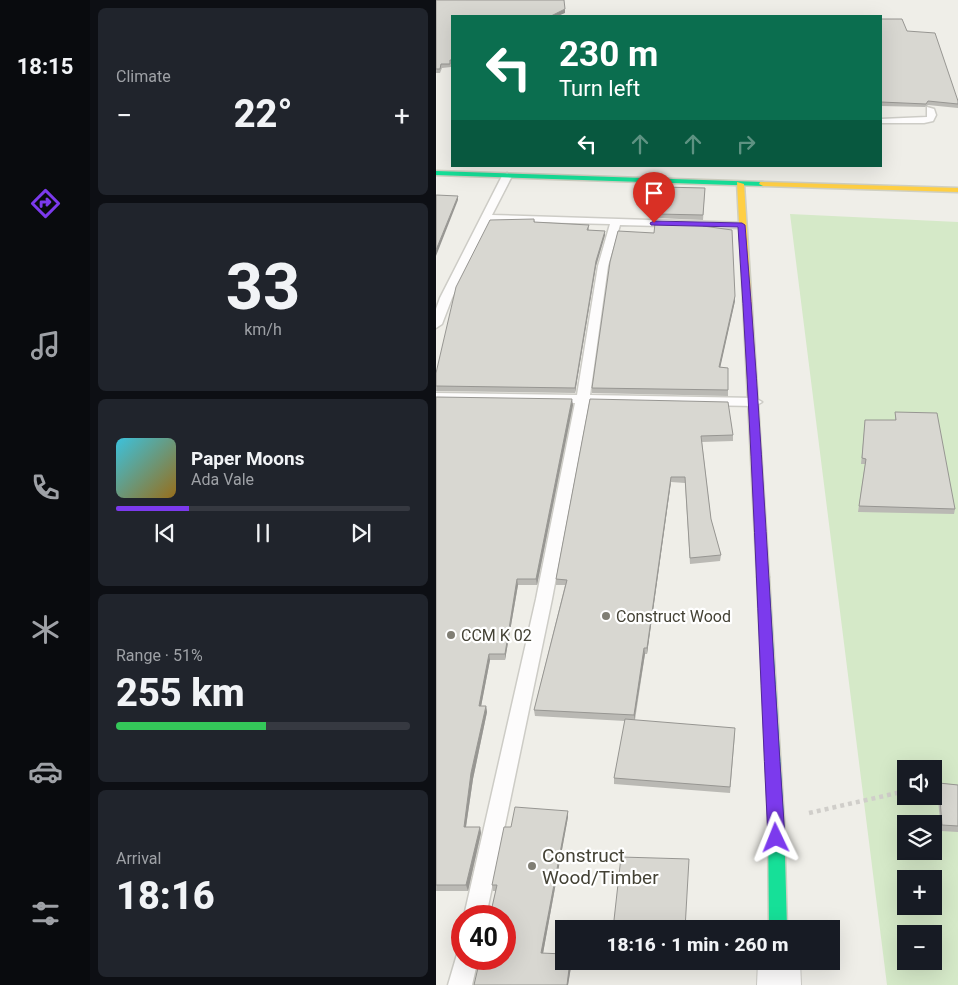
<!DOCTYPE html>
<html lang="en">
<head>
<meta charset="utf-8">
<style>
  body { margin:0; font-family:Roboto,sans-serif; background:#20242c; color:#f1f3f6; height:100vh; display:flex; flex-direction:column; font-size:19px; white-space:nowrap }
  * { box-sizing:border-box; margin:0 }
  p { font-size:16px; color:#9ea1a6 }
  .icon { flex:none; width:28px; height:28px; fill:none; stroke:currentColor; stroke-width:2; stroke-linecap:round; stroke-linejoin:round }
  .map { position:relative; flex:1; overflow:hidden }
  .panel { display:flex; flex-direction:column; gap:8px; padding:8px; background:#0d0f14; width:346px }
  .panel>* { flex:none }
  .guide { position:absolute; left:15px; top:15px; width:431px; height:152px; border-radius:0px; box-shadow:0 5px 20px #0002; background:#0b6e4f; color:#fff; overflow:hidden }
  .buttons { position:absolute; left:461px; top:760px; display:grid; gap:10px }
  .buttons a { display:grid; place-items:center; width:45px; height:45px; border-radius:0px; background:#171b24; box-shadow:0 5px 20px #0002; font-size:25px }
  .speed { position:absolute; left:15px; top:905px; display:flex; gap:10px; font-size:25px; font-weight:700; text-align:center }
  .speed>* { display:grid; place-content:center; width:65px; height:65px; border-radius:50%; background:#171b24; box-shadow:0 5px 20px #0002; line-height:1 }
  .speed .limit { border:8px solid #d22; background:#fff; color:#111 }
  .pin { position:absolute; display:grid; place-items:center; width:42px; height:42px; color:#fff; margin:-51px -21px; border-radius:50% 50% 50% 0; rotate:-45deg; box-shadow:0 0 5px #0007 }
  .pin .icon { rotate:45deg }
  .me { position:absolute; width:55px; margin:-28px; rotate:358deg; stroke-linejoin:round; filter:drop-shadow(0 0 4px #0008) }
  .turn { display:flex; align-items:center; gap:18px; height:105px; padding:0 25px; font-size:22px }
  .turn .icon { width:65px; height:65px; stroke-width:2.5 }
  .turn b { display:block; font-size:35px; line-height:42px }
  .lanes { display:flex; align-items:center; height:48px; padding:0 25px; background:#0003; justify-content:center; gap:25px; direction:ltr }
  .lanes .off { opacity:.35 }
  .big { font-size:38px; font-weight:800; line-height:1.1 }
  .panel .tile { flex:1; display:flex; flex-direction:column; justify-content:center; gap:8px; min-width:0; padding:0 18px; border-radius:8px; background:#20242c }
  .panel .dial { align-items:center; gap:0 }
  .dial b { font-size:65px; line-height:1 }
  .song { display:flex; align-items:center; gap:15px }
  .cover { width:60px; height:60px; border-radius:8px; background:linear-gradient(135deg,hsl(190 70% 55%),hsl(40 70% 35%)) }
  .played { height:5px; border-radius:2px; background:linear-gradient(90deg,#7c3aed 25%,#363941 25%) }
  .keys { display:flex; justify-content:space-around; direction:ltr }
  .heat { display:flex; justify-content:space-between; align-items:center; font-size:28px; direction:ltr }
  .charge { height:8px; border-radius:4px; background:linear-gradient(90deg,#34c759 51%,#363941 0) }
  .trip { position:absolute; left:119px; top:920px; width:285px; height:50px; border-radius:0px; background:#171b24; box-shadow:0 5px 20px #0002; font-weight:800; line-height:50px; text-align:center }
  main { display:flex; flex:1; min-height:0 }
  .tab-bar { display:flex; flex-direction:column; width:90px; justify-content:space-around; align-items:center; background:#090b0e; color:#9ea1a6 }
  .tab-bar .icon { width:35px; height:35px }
  .tab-bar .on { color:#7c3aed }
  .tab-bar b { font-size:22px; color:#f1f3f6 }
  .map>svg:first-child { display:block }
</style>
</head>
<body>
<main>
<nav class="tab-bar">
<b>18:15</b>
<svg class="icon on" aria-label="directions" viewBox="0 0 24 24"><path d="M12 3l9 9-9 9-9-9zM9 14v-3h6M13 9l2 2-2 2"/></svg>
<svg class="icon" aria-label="music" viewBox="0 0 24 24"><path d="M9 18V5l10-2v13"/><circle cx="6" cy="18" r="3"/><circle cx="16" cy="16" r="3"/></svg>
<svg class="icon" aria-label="phone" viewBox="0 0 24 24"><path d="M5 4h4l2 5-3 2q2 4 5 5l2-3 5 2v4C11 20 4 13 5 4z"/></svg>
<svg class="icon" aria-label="climate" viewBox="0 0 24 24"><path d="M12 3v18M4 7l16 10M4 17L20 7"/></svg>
<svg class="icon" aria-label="car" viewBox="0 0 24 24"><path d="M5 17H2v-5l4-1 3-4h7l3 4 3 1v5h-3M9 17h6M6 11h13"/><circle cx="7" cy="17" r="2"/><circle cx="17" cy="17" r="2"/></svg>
<svg class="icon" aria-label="filters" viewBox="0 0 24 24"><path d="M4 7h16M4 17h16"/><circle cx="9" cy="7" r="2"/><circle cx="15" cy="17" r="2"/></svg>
</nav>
<section class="panel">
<div class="tile"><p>Climate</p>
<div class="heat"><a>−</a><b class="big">22°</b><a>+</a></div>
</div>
<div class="tile dial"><b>33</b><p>km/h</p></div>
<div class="tile">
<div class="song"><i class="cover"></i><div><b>Paper Moons</b><p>Ada Vale</p></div></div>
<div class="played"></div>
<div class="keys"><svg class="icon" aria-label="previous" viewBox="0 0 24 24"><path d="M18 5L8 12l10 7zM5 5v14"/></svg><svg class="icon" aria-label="pause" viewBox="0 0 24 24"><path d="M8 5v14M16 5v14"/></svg><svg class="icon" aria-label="next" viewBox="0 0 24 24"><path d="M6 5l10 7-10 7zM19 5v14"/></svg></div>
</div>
<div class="tile"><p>Range · 51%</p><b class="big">255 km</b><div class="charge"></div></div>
<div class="tile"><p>Arrival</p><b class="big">18:16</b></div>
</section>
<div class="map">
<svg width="522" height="985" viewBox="0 0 522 985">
  <rect width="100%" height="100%" fill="#efeee8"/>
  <path fill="#d5e9c8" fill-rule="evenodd" d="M354 214 522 222V985H451ZM470 769H498V796H470ZM470 824H498V851H470ZM470 879H498V906H470ZM470 934H498V961H470Z"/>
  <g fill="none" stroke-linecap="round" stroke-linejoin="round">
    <defs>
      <path id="lane" d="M491 107 498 109 500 115 497 121 488 123H445V119L491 117Z
        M71 173 76 176 56 215 309 223 310 225 305 228 184 225 172 266 154 395 319 398 326 402 319 406 153 403 116 599 50 916H28L100 599 139 403 0 401V393L141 395 162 266 174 224 54 221 16 298 6 324 0 328V309L4 298 66 176Z
        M26 949V959H42L36 985H12L22 951Z"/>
      <path id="street" d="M322 961H364L365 985H321Z"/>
      <path id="fast" d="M0 171 327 182 331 184 327 186 0 175Z
        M327 573 331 574 333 577 348 820 351 929H333L332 820 321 577 323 574Z"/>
      <path id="slow" d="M301 182 308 184 333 577 331 580H323L321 577Z
        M324 182 522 188V192L327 186 323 184Z"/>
    </defs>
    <use href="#lane" stroke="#cdccc6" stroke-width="3"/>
    <use href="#street" stroke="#cdccc6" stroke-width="2"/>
    <use href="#fast" stroke="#cfcfc1" stroke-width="3"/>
    <use href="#slow" stroke="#cfcfc1" stroke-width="3"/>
    <path stroke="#d0ceca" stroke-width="4.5" stroke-dasharray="4 4" stroke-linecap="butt" d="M373 813 470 791"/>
    <use href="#lane" fill="#fdfcfc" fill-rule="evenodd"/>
    <use href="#street" fill="#fdfcfc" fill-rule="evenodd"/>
    <use href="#fast" fill="#16e098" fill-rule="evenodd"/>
    <use href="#slow" fill="#ffcf43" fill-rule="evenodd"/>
  </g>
  <path fill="#bab9b4" d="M0 0 129 13 16 16V63H15V67L6 68 4 73H0Z
    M445 19 471 31 522 101V108L492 105 489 107 445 106Z
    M269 188 267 220 221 218V214Z
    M98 219 99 222 153 225V230L169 235 160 266 139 393 0 391V373Z
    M267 226 299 296V301L284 367 292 368V396L156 393V388Z
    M0 397 137 405 101 585H82L69 660H54L45 706H50L51 712 37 779 30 827H44L45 833 32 891H0Z
    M154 399 297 435V441L266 442 275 519 285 555 284 561 254 564 249 483 235 482 211 654H209L199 720 299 734 294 793 178 784V778L189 721 99 716 98 710 129 585H120V579Z
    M459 412 519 509 518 514 422 512 429 464H425L429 421 459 420Z
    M503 783 522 785V832L505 831 501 789Z
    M132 811V817L107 953 136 961 132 985H38L60 891H57L56 885 75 827Z"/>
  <path fill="#979692" d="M129 9V13L122 16H115Z
    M22 196V200L0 256V250Z
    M169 231V235L160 266 139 393V388L160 261Z
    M299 296V301L283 373V367Z
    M136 399 137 405 101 585 100 579Z
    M235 477V482L211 654V648Z
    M81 579 82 585 69 660V654Z
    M208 648 209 654 198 721V715Z
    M53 654 54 660 44 712 43 706Z
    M50 706 51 712 37 779 29 833 28 827 35 773Z
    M132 811V817L106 959 105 953Z
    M44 827 45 833 32 891 30 885Z
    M134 961H136L132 985H131Z"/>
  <path fill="#d8d7d1" stroke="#979692" d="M0 0H128L129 9 115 16H16V60H14V64H5L4 69H0Z
    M445 19H466L471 31 499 33 522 101V104L492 101 490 104 445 102Z
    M225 187 269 188 267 215 221 214Z
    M0 195 22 196 0 250Z
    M98 219V222L153 225 151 230 169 231 160 261 139 388 0 386V373L20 287 54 220Z
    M219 223 267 224V226L296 230 299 296 283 367 292 368V390L156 388 174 262 182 231 218 233Z
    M0 397 136 399 100 579H81L69 654H53L43 706H50L35 773 28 827H44L30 885H0Z
    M154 399 292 402 297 435 265 436 275 519 285 555 254 558 249 477H235L211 648H208L198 715 98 710 131 580 120 579Z
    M459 412 501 413 519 509 423 506 430 459 426 458 429 420H460Z
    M189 719 299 728 294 787 178 778Z
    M503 783 522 785V826L506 825Z
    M79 807 132 811 105 953 128 954V961H134L131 985H38L44 959H69V916H54L61 885H56L68 827H75Z
    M185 857 253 859 249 929H177Z"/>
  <path fill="#7c3aed" stroke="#51269a" d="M218 221 306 223 309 225C326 429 335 634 349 838L346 843 340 845 335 843 332 838C322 634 316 431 302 227L215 225 214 223Z"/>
  <g fill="#807e74" stroke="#fff" stroke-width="2">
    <circle cx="170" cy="616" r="5"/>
    <circle cx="15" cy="635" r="5"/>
    <circle cx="96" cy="866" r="5"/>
  </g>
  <g text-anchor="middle" stroke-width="4.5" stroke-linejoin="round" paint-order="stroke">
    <g font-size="16" fill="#444235" stroke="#fff" text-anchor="start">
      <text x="180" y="622">Construct Wood</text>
      <text x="25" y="641">CCM K 02</text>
    </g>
    <g font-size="19" fill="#444235" stroke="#fff" text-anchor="start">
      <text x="106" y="862">Construct<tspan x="106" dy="22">Wood/Timber</tspan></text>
    </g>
  </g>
</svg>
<div class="buttons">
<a><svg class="icon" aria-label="sound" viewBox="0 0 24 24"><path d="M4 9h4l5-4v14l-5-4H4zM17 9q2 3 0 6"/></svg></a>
<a><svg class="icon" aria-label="layers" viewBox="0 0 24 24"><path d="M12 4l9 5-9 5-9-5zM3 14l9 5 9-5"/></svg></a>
<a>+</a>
<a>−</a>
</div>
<div class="speed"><div class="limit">40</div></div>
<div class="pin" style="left:218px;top:223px;background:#d93025"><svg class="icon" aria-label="arrive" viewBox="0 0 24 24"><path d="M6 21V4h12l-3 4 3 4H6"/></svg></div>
<svg class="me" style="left:340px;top:838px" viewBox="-20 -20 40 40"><path d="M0-17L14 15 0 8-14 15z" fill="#7c3aed" stroke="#fff" stroke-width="4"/></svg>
<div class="trip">18:16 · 1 min · 260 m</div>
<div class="guide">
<div class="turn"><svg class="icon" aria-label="left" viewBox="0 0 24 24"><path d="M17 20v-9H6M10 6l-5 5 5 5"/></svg><div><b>230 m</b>Turn left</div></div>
<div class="lanes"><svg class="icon" aria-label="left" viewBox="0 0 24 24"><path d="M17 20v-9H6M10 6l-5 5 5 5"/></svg><svg class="icon off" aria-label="ahead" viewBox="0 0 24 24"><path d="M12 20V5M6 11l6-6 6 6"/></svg><svg class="icon off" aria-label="ahead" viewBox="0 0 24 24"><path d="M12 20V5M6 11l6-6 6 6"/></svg><svg class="icon off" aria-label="right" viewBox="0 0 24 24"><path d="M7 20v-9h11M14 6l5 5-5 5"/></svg></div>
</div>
</div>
</main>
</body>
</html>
